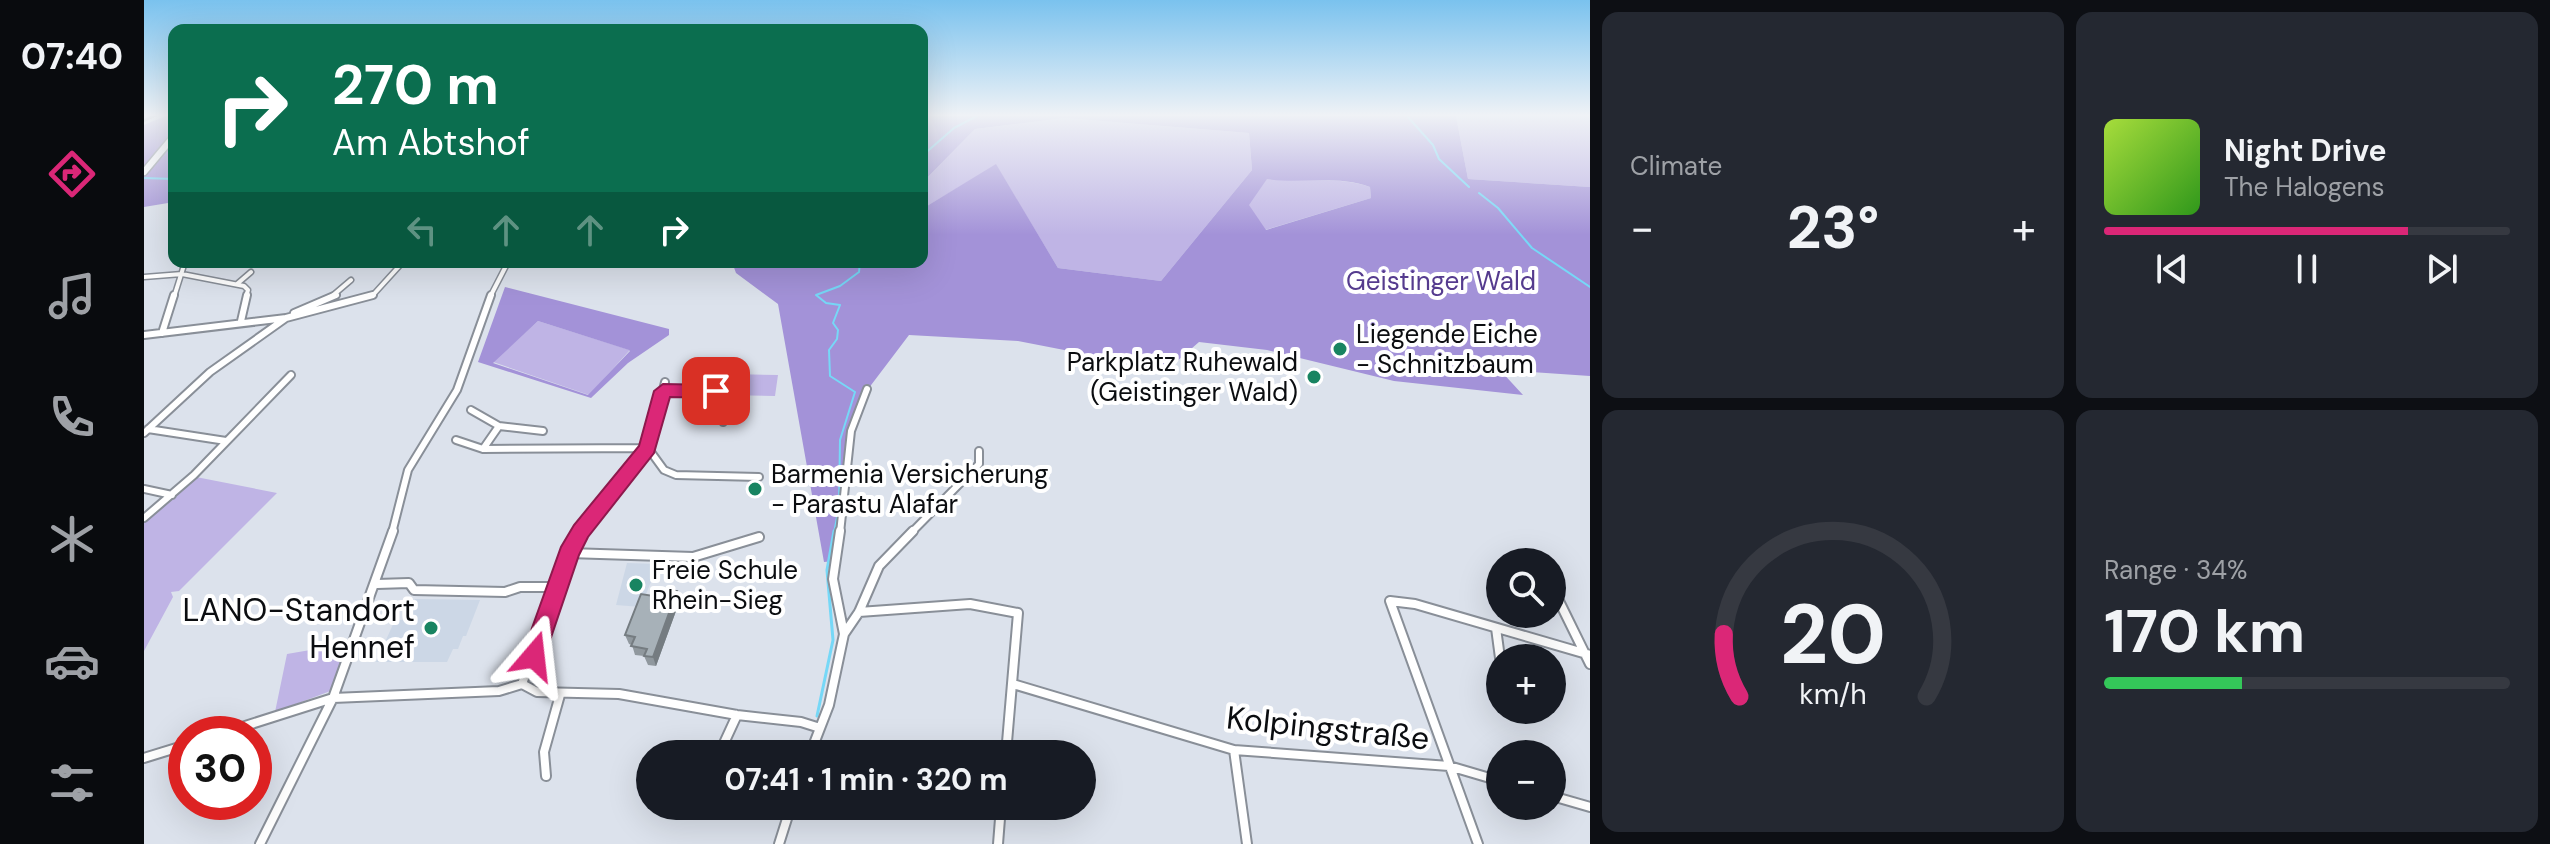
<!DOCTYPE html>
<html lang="en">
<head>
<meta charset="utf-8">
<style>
  body { margin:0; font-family:"DM Sans",sans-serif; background:#242831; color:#f1f3f6; height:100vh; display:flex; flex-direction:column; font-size:30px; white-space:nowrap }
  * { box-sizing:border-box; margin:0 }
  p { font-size:26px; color:#9ea1a6 }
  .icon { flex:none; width:44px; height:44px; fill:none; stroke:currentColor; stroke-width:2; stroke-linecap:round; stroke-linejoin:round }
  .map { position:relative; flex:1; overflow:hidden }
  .sheet { display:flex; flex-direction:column; gap:12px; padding:12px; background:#0d0f14; width:960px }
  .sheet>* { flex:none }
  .hud { position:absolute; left:24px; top:24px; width:760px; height:244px; border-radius:16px; box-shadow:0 8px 32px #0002; background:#0b6e4f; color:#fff; overflow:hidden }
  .buttons { position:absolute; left:1342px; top:548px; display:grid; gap:16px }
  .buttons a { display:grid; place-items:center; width:80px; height:80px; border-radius:50%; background:#171b24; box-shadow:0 8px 32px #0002; font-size:40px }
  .speed { position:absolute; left:24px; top:716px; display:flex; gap:16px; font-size:40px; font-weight:700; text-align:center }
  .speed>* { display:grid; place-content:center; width:104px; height:104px; border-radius:50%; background:#171b24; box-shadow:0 8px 32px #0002; line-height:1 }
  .speed .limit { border:12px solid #d22; background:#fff; color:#111 }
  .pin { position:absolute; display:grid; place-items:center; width:68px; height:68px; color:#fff; margin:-34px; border-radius:16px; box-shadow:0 4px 12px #0006 }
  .me { position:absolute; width:88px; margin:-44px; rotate:17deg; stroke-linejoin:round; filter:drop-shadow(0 0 6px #0008) }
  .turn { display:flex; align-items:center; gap:28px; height:168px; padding:0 32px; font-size:36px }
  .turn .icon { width:104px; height:104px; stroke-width:2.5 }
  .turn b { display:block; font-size:56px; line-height:68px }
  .lanes { display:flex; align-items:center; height:76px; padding:0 32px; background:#0003; justify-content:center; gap:40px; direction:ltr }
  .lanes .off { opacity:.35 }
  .big { font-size:60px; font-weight:700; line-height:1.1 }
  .sheet .card { flex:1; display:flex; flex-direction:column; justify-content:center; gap:12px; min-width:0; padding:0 28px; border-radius:16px; background:#242831 }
  .sheet .dial { align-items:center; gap:0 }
  .dial svg { height:208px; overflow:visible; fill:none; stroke:#363941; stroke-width:7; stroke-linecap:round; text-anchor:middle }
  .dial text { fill:#f1f3f6; stroke:none }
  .song { display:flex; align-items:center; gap:24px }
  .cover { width:96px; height:96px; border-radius:12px; background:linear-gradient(135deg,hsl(80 70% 55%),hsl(110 70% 35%)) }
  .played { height:8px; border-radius:4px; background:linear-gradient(90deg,#db2777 75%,#363941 75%) }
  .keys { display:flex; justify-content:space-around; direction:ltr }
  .heat { display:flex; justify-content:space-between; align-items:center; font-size:44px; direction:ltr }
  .charge { height:12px; border-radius:6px; background:linear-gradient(90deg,#34c759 34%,#363941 0) }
  .sheet .tiles { flex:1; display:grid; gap:12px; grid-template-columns:repeat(2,1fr) }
  .trip { position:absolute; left:492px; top:740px; width:460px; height:80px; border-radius:40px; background:#171b24; box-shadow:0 8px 32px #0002; font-weight:700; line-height:80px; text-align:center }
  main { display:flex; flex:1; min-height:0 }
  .dock { display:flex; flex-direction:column; width:144px; justify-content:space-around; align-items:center; background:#090b0e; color:#9ea1a6 }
  .dock .icon { width:56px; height:56px }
  .dock .current { color:#db2777 }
  .dock b { font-size:36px; color:#f1f3f6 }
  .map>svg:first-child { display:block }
</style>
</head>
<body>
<main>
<nav class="dock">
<b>07:40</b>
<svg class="icon current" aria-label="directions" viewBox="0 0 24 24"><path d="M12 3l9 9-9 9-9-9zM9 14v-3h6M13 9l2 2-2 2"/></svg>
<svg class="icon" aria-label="music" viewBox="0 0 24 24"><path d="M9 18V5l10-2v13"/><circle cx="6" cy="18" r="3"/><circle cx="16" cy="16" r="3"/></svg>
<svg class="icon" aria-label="phone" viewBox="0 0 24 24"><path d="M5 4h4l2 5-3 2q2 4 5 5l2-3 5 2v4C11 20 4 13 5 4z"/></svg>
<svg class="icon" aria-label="climate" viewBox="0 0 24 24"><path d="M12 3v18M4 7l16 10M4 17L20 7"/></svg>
<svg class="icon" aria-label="car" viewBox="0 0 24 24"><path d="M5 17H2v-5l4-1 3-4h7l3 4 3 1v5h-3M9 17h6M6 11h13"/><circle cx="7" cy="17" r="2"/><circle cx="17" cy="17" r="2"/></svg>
<svg class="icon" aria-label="filters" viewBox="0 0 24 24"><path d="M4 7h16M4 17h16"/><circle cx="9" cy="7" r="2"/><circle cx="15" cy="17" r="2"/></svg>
</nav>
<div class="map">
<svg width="1446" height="844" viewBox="0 0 1446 844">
  <rect width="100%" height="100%" fill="#dce2ec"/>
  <path fill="#ccd7e6" d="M483 563 514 564 497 607 472 605Z
    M271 599 336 600 322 636H319L314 649H309L303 662H232L251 620H262Z"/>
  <path fill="#bfb4e5" d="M1312 116H1446V187L1324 179Z
    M921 118 1105 133 1108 170 1017 281 914 268 852 165 778 209V183L831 129Z
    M1123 178C1158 184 1193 175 1226 187L1227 198 1121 230 1104 205Z
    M394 321 486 350 445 395 349 362Z
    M586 374 634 375 631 396 581 395Z
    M52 477 133 493 35 591 27 592 29 597 0 651V521Z
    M207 643 189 690 131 712 143 654Z"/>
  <path fill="#a392d8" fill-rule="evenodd" d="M21 116H30V202L0 207V125Z
    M778 116H1312L1324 179 1446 187V376L1356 370 1379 395 1250 381 1123 350 1055 342 1023 370 874 341 765 335 715 401 705 434 690 561 680 562 634 304 592 273 588 262H778V209L852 164 914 268 1017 281 1108 170 1105 133 921 118 831 129 778 183ZM1123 179C1158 184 1193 175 1226 187L1227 198 1122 230 1105 205Z
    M361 287 525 329V335L484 363 447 398 334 362ZM394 321 485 350 486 351 444 395 349 363Z"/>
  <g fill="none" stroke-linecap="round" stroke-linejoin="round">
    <path stroke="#76d8f7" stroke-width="2" d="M1263 116 1289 145 1295 159 1325 187
      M778 156 810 128 833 116
      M0 178 30 179
      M1335 193 1354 208 1388 248 1446 287
      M690 533 695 507 696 440 711 392 686 376 685 350 693 339 694 330 689 323 696 305 682 303 672 295 696 286 715 272 716 262"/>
    <path stroke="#76d8f7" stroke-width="3" d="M673 716 689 640 683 570 690 531"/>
    <defs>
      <path id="street-far2" d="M0 277 38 274 100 286 104 290 102 297
        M93 284 107 272
        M30 297 41 262
        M187 297 207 280
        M223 297 229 295 259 262
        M346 297 364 262"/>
      <path id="street-far1" d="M150 313 192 295
        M97 321 103 295
        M18 333 30 295
        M0 335 142 318
        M519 391H572L579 422
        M327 410 355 426
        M4 429 82 441
        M399 431 355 426 339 449 504 448 520 470 532 475 615 477
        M0 433 66 372 142 318 229 295
        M312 440 339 449
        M0 489 28 495
        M0 518 50 475 147 375
        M248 533 264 470 313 390 347 295
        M436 533 504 448 521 382
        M696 533 707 431 723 389
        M767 533 835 464V451"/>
      <path id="street" d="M696 531 689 579 700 634
        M425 553 549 557 615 537
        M233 584 265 583 270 590 361 592 376 587H411
        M1414 599 1446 664
        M715 612 826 604 874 613 862 754
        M1352 628 1356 658
        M378 684 425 553 437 531
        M869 684 1090 750 1305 766 1356 781
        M76 734 189 698 355 691 378 684 393 692 475 694 593 715 657 722 676 728
        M1090 750 1103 844
        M575 754 593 715
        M666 754 685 705 700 634 715 612 735 566 769 531
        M0 758 42 745
        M402 776 400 752 416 695
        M1408 796 1446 807
        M116 844 189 698 249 531
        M635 844 647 806
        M854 844 857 806
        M1334 844 1246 601 1271 604 1446 655"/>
      <path id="secondary" d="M27 116 30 118
        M0 172 30 136"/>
    </defs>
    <use href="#street-far2" stroke="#898f98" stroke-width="7"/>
    <use href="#street-far1" stroke="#898f98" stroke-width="10"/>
    <use href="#street" stroke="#898f98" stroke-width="12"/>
    <use href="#secondary" stroke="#898f98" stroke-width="9"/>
    <use href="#street-far2" stroke="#fff" stroke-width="4"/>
    <use href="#street-far1" stroke="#fff" stroke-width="6"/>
    <use href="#street" stroke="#fff" stroke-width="8"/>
    <use href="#secondary" stroke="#fff" stroke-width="6"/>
  </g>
  <path fill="#90989e" d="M533 591 536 600 512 666 504 665 500 656 491 655 488 645 485 644 481 635 509 596Z"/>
  <path fill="#757c81" d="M6 116H13L0 122V119Z
    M533 591 536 600 512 666 509 657Z"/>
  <path fill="#a7b1b8" stroke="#757c81" stroke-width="2" d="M512 588 533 591 509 657 500 656 503 649 487 646 491 637 481 635 497 594 509 596Z"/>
  <linearGradient id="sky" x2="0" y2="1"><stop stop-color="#7ac2ee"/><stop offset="0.49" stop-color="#eff2f6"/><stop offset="1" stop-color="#eff2f6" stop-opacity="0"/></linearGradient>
  <rect width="1446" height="235" fill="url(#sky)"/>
  <path fill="#db2777" stroke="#8e194d" stroke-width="2" d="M519 384 572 385 581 391 572 398 526 397 510 453 444 537 435 555 398 664 390 667 381 664 378 656 417 547 430 525 495 446 510 391Z"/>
  <g fill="#188461" stroke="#fff" stroke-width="3">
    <circle cx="1196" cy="349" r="8"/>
    <circle cx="1170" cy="377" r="8"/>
    <circle cx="611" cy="489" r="8"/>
    <circle cx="492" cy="585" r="8"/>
    <circle cx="287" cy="628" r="8"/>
  </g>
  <g text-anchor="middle" stroke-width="8" stroke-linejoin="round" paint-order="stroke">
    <g font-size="26" fill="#553b8e" stroke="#fff">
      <text x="1297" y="290">Geistinger Wald</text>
    </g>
    <g font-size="26" fill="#0b0d10" stroke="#fff" text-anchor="start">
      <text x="1212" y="343">Liegende Eiche<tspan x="1212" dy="30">- Schnitzbaum</tspan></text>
      <text x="1154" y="371" text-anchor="end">Parkplatz Ruhewald<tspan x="1154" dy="30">(Geistinger Wald)</tspan></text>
      <text x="627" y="483">Barmenia Versicherung<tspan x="627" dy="30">- Parastu Alafar</tspan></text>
      <text x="508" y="579">Freie Schule<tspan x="508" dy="30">Rhein-Sieg</tspan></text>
    </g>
    <g font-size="32" fill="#0b0d10" stroke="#fff" text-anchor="end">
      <text x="271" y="621">LANO-Standort<tspan x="271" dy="37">Hennef</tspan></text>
    </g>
    <g font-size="32" fill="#0b0d10" stroke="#fff">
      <text transform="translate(1184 728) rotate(6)" y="11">Kolpingstraße</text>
    </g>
  </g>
</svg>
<div class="buttons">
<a><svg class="icon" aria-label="search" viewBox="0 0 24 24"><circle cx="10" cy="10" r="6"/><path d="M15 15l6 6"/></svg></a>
<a>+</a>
<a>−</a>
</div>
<div class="speed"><div class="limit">30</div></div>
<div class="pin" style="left:572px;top:391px;background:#d93025"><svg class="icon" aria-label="arrive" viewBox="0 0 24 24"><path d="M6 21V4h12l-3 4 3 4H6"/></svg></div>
<svg class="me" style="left:390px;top:656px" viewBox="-20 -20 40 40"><path d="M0-17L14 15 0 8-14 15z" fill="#db2777" stroke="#fff" stroke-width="4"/></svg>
<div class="trip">07:41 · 1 min · 320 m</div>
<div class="hud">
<div class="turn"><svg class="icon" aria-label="right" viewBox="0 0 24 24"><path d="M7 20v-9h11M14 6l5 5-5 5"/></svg><div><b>270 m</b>Am Abtshof</div></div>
<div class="lanes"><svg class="icon off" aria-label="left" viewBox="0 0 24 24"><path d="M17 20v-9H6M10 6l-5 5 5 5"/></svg><svg class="icon off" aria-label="ahead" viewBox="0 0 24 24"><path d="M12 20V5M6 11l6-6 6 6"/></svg><svg class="icon off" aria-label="ahead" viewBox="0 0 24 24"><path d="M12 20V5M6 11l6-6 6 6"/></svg><svg class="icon" aria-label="right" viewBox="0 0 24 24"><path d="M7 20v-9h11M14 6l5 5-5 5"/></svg></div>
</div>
</div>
<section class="sheet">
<div class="tiles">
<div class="card"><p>Climate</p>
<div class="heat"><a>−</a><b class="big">23°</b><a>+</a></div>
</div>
<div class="card">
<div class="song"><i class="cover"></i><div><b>Night Drive</b><p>The Halogens</p></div></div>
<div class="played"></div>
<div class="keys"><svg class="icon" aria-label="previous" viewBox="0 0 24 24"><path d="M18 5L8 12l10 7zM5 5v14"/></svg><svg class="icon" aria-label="pause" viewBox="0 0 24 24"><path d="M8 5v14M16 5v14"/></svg><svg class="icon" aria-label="next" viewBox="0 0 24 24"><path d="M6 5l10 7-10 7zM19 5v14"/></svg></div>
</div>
<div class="card dial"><svg viewBox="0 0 100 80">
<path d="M14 69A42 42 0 1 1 86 69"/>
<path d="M14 69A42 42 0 0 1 8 45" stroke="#db2777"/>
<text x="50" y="56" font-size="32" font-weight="700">20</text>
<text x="50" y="72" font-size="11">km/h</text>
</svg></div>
<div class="card"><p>Range · 34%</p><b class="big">170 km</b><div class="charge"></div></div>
</div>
</section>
</main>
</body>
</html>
